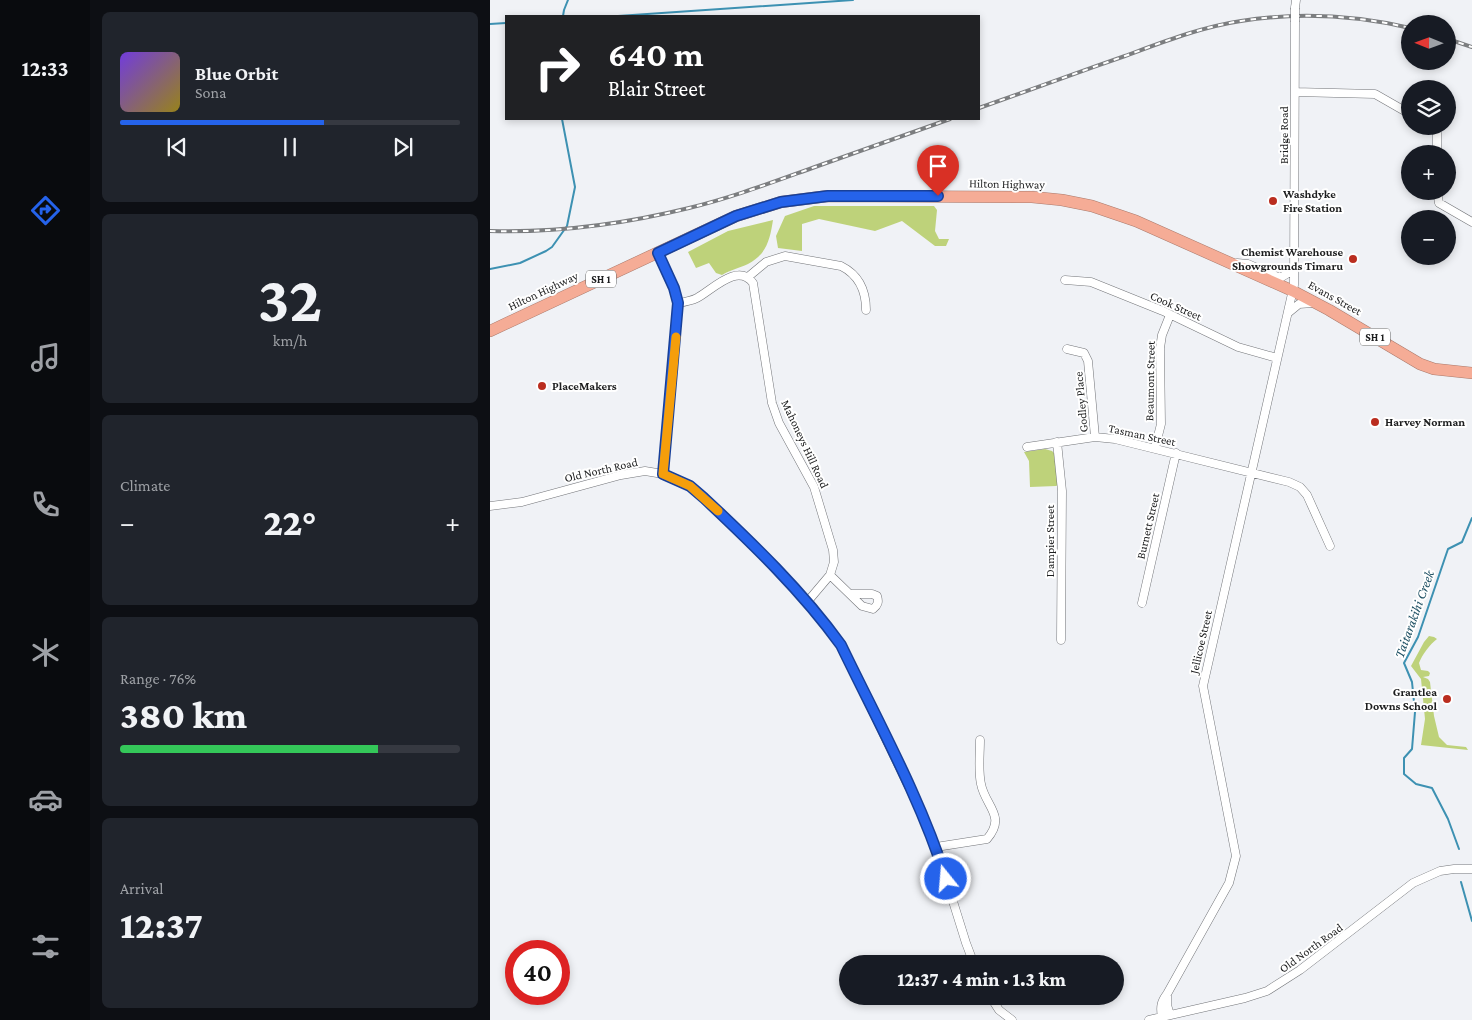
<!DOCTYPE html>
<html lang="en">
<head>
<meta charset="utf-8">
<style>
  body { margin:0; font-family:"Crimson Pro",serif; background:#20242c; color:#f1f3f6; height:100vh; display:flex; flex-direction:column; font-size:19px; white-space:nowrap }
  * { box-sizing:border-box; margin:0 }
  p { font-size:16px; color:#9ea1a6 }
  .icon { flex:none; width:28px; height:28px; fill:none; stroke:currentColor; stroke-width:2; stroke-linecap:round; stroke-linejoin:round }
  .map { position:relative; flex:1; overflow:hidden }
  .sheet { display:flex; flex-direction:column; gap:12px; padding:12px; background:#0d0f14; width:400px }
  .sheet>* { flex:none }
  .hud { position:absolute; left:15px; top:15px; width:475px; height:105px; border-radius:0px; box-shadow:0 2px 8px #0003; background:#202124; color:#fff; overflow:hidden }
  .needle { width:32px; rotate:271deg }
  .buttons { position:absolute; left:911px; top:15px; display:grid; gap:10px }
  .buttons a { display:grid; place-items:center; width:55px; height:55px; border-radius:50%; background:#171b24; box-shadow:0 2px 8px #0003; font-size:25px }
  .speed { position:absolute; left:15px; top:940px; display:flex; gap:10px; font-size:25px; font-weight:700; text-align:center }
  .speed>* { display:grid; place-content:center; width:65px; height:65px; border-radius:50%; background:#171b24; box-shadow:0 2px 8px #0003; line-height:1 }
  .speed .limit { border:8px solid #d22; background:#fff; color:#111 }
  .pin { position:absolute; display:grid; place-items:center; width:42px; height:42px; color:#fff; margin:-51px -21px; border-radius:50% 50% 50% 0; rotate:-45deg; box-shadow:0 0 5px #0007 }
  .pin .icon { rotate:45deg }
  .me { position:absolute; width:55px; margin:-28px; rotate:343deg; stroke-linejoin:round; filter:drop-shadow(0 0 4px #0008) }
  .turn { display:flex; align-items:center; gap:18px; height:105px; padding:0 20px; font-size:22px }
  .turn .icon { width:65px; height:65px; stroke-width:2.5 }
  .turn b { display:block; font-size:35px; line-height:42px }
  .big { font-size:38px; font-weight:800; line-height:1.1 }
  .sheet .card { flex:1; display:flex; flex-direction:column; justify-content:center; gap:8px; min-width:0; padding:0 18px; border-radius:8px; background:#20242c }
  .sheet .dial { align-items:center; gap:0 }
  .dial b { font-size:65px; line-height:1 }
  .song { display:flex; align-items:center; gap:15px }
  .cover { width:60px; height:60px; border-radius:8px; background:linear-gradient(135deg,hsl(260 70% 55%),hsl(50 70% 35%)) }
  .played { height:5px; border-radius:2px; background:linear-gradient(90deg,#2563eb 60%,#363941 60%) }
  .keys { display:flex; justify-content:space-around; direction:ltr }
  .heat { display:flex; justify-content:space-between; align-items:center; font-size:28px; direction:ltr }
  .charge { height:8px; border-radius:4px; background:linear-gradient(90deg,#34c759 76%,#363941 0) }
  .trip { position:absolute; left:349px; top:955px; width:285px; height:50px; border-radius:25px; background:#171b24; box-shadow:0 2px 8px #0003; font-weight:800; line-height:50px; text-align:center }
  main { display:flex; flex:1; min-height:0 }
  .tabs { display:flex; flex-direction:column; width:90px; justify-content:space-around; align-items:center; background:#090b0e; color:#9ea1a6 }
  .tabs .icon { width:35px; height:35px }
  .tabs .on { color:#2563eb }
  .tabs b { font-size:22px; color:#f1f3f6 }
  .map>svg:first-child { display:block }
</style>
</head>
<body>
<main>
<nav class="tabs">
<b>12:33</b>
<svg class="icon on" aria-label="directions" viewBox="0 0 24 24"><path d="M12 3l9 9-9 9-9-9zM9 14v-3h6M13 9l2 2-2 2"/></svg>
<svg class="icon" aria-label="music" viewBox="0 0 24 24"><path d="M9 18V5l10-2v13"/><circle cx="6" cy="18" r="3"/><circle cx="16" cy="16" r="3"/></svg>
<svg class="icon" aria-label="phone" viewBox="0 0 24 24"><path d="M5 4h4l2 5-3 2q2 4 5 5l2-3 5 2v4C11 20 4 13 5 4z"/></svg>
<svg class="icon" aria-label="climate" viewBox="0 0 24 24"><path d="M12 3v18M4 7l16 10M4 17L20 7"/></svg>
<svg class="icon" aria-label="car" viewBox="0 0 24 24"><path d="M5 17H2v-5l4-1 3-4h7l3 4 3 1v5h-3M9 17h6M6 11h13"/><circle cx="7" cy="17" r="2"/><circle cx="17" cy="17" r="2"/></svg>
<svg class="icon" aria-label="filters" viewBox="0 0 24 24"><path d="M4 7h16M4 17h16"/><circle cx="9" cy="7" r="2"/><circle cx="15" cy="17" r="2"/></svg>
</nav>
<section class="sheet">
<div class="card">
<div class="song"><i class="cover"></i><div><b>Blue Orbit</b><p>Sona</p></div></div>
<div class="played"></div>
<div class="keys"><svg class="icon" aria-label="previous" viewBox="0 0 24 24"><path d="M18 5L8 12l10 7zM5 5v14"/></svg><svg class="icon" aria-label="pause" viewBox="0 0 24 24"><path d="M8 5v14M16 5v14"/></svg><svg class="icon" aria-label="next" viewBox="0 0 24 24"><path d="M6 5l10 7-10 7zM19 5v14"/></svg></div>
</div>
<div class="card dial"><b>32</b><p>km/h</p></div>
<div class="card"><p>Climate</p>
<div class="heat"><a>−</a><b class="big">22°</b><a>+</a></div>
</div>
<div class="card"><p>Range · 76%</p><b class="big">380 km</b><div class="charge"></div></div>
<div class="card"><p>Arrival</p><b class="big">12:37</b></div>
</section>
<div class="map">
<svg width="982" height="1020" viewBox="0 0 982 1020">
  <rect width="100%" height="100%" fill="#f0f2f6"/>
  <path fill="#bed27a" d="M324 206H444L447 210 445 231 449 239H459L456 246H445L412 221 385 231 329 219 312 224V251L288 248 286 236 295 216Z
    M283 220C280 239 277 254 258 264 249 268 240 270 232 275L226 273 219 263 206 268 198 252 238 231Z
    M555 449 562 451 564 453 568 485 566 486 540 487 539 461 534 452Z
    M939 636 944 637 947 639C940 644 932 655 929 663L931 670 938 671 940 673 939 676 933 677 938 679 940 682 944 716 949 737 957 745 976 747 978 750 931 745 935 719 931 679 921 666 934 642Z"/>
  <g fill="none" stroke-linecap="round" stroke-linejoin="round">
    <path stroke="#3d91b2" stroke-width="2" d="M73 16 74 10 78 0
      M128 16 363 0
      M0 24 16 23
      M0 269 30 263 56 251 62 247 77 226 85 187 72 119
      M969 849 958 819 942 788 926 784 914 774V758L922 749 925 712 922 682 914 663 928 637 958 549 972 542 982 518
      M971 882 982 921"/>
    <defs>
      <path id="minor" d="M805 8 806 0
        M805 92 885 94 920 114
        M941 126 947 133V154
        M947 191 949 203 982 222
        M168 253 184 288 188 303 173 474
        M747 263 758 264 790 278 805 269
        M258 277 276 262 295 256 351 266C369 275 376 290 376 310
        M575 280 601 282 673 311 748 347 787 358
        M188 303C195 302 201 301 207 298 222 290 248 262 263 283L282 403 289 423 324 487 343 550 344 562 340 575 318 601
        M798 313 809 304 823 303
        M577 349 594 353 598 361 605 437
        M567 442 572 491 571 640
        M537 447 605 437 625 439 799 482 810 487 817 495 840 546
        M665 448 671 424 670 348 672 335 680 315
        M0 506 32 502 131 475 155 471 173 474 190 481 200 486 226 509 318 601 351 645 426 802 446 847 476 943 484 964
        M340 575 372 606 383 609C388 605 389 602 387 596L382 594H360
        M652 603 686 453
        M446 847 497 839C517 816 495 806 491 784 488 771 490 754 490 740
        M677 994V1005L680 1015
        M500 996 509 1010 522 1020
        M672 1017C670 1007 671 1002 677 994L739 883 746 856 713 686 804 285 805 22
        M659 1020 755 998 777 991 810 970 923 883 950 871 964 869H982"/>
      <path id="highway" d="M0 331 246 216 291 202 338 196 542 197 572 200 602 206 646 221 803 291 839 310 930 364 944 369 982 373"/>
    </defs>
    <use href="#minor" stroke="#737579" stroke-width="9"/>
    <use href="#highway" stroke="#a97a6c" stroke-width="12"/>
    <use href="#minor" stroke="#fff" stroke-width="8"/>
    <use href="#highway" stroke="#f5ac96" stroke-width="11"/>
    <defs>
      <path id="rail" d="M958 39 982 47
        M489 108C537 91 586 73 635 56 673 42 711 27 751 21 808 12 864 15 920 28
        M0 231C67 233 134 224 199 208 241 198 283 182 325 167 370 151 415 135 460 119"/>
    </defs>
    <use href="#rail" stroke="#7c7e80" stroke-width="4"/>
    <use href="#rail" stroke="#fff" stroke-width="2" stroke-dasharray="5.5" stroke-linecap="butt"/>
    <defs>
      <path id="minor-bridge" d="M805 8V22"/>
    </defs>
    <use href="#minor-bridge" stroke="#737579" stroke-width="9" stroke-linecap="butt"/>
    <use href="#minor-bridge" stroke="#fff" stroke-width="8"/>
  </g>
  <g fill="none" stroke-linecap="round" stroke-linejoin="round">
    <defs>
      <path id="route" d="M448 196H338L291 202 246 216 168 253 184 288 188 303 173 474 200 486 214 498C263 544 312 591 351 645 387 720 431 799 456 879"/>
    </defs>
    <use href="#route" stroke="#184099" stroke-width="12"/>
    <use href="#route" stroke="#2563eb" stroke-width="9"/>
    <path stroke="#f59e0b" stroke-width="9" d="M186 337 173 474 200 486 228 511"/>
  </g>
  <g fill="#ba2d1f" stroke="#fff" stroke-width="2">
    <circle cx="783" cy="201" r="5"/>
    <circle cx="863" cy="259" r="5"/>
    <circle cx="52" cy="386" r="5"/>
    <circle cx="885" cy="422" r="5"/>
    <circle cx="957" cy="699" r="5"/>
  </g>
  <g text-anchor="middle" stroke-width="4" stroke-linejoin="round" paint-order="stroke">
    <g fill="#fff" stroke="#616262" stroke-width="1">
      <rect x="96" y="270.5" width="30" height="17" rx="4"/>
      <rect x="870" y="328.5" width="30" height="17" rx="4"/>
    </g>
    <g font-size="11" font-weight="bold" fill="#1d1e1f">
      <text x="111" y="283">SH 1</text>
      <text x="885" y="341">SH 1</text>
    </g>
    <g font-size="12" fill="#1d1e1f" stroke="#fff">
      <text transform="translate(794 135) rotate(-90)" y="4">Bridge Road</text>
      <text transform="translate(517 184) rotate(1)" y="4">Hilton Highway</text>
      <text transform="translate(53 291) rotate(-25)" y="4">Hilton Highway</text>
      <text transform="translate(845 298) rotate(29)" y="4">Evans Street</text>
      <text transform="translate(686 306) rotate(24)" y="4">Cook Street</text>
      <text transform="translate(660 381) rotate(-89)" y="4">Beaumont Street</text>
      <text transform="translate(591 402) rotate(-95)" y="4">Godley Place</text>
      <text transform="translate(652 435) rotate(12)" y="4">Tasman Street</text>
      <text transform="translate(315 444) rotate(65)" y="4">Mahoneys Hill Road</text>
      <text transform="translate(111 470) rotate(-13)" y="4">Old North Road</text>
      <text transform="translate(658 526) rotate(-77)" y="4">Burnett Street</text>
      <text transform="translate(560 541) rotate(-90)" y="4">Dampier Street</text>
      <text transform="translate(711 642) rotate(-77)" y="4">Jellicoe Street</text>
      <text transform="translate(821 948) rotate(-36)" y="4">Old North Road</text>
    </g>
    <g font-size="12" font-weight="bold" fill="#1d1e1f" stroke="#fff" text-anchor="start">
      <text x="793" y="198">Washdyke<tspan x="793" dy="14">Fire Station</tspan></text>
      <text x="853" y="256" text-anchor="end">Chemist Warehouse<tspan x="853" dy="14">Showgrounds Timaru</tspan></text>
      <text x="62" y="390">PlaceMakers</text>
      <text x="895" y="426">Harvey Norman</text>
      <text x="947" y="696" text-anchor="end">Grantlea<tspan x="947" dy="14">Downs School</tspan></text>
    </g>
    <g font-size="14" font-style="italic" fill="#225366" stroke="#fff">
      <text transform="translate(924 614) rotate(-70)" y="5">Taitarakihi Creek</text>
    </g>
  </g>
</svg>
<div class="buttons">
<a><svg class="needle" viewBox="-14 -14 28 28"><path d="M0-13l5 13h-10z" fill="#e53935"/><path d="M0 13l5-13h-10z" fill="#9ea1a6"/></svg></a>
<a><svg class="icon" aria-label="layers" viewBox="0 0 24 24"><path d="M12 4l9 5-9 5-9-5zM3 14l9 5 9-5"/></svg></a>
<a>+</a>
<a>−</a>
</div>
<div class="speed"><div class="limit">40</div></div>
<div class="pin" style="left:448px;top:196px;background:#d93025"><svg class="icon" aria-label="arrive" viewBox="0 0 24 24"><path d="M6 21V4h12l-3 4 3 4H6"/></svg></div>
<svg class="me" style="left:456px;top:879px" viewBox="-20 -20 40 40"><circle r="17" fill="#2563eb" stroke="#fff" stroke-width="3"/><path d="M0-11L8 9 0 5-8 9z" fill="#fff"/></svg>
<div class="trip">12:37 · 4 min · 1.3 km</div>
<div class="hud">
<div class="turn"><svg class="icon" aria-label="right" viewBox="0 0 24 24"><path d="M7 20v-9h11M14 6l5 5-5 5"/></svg><div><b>640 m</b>Blair Street</div></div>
</div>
</div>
</main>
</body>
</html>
